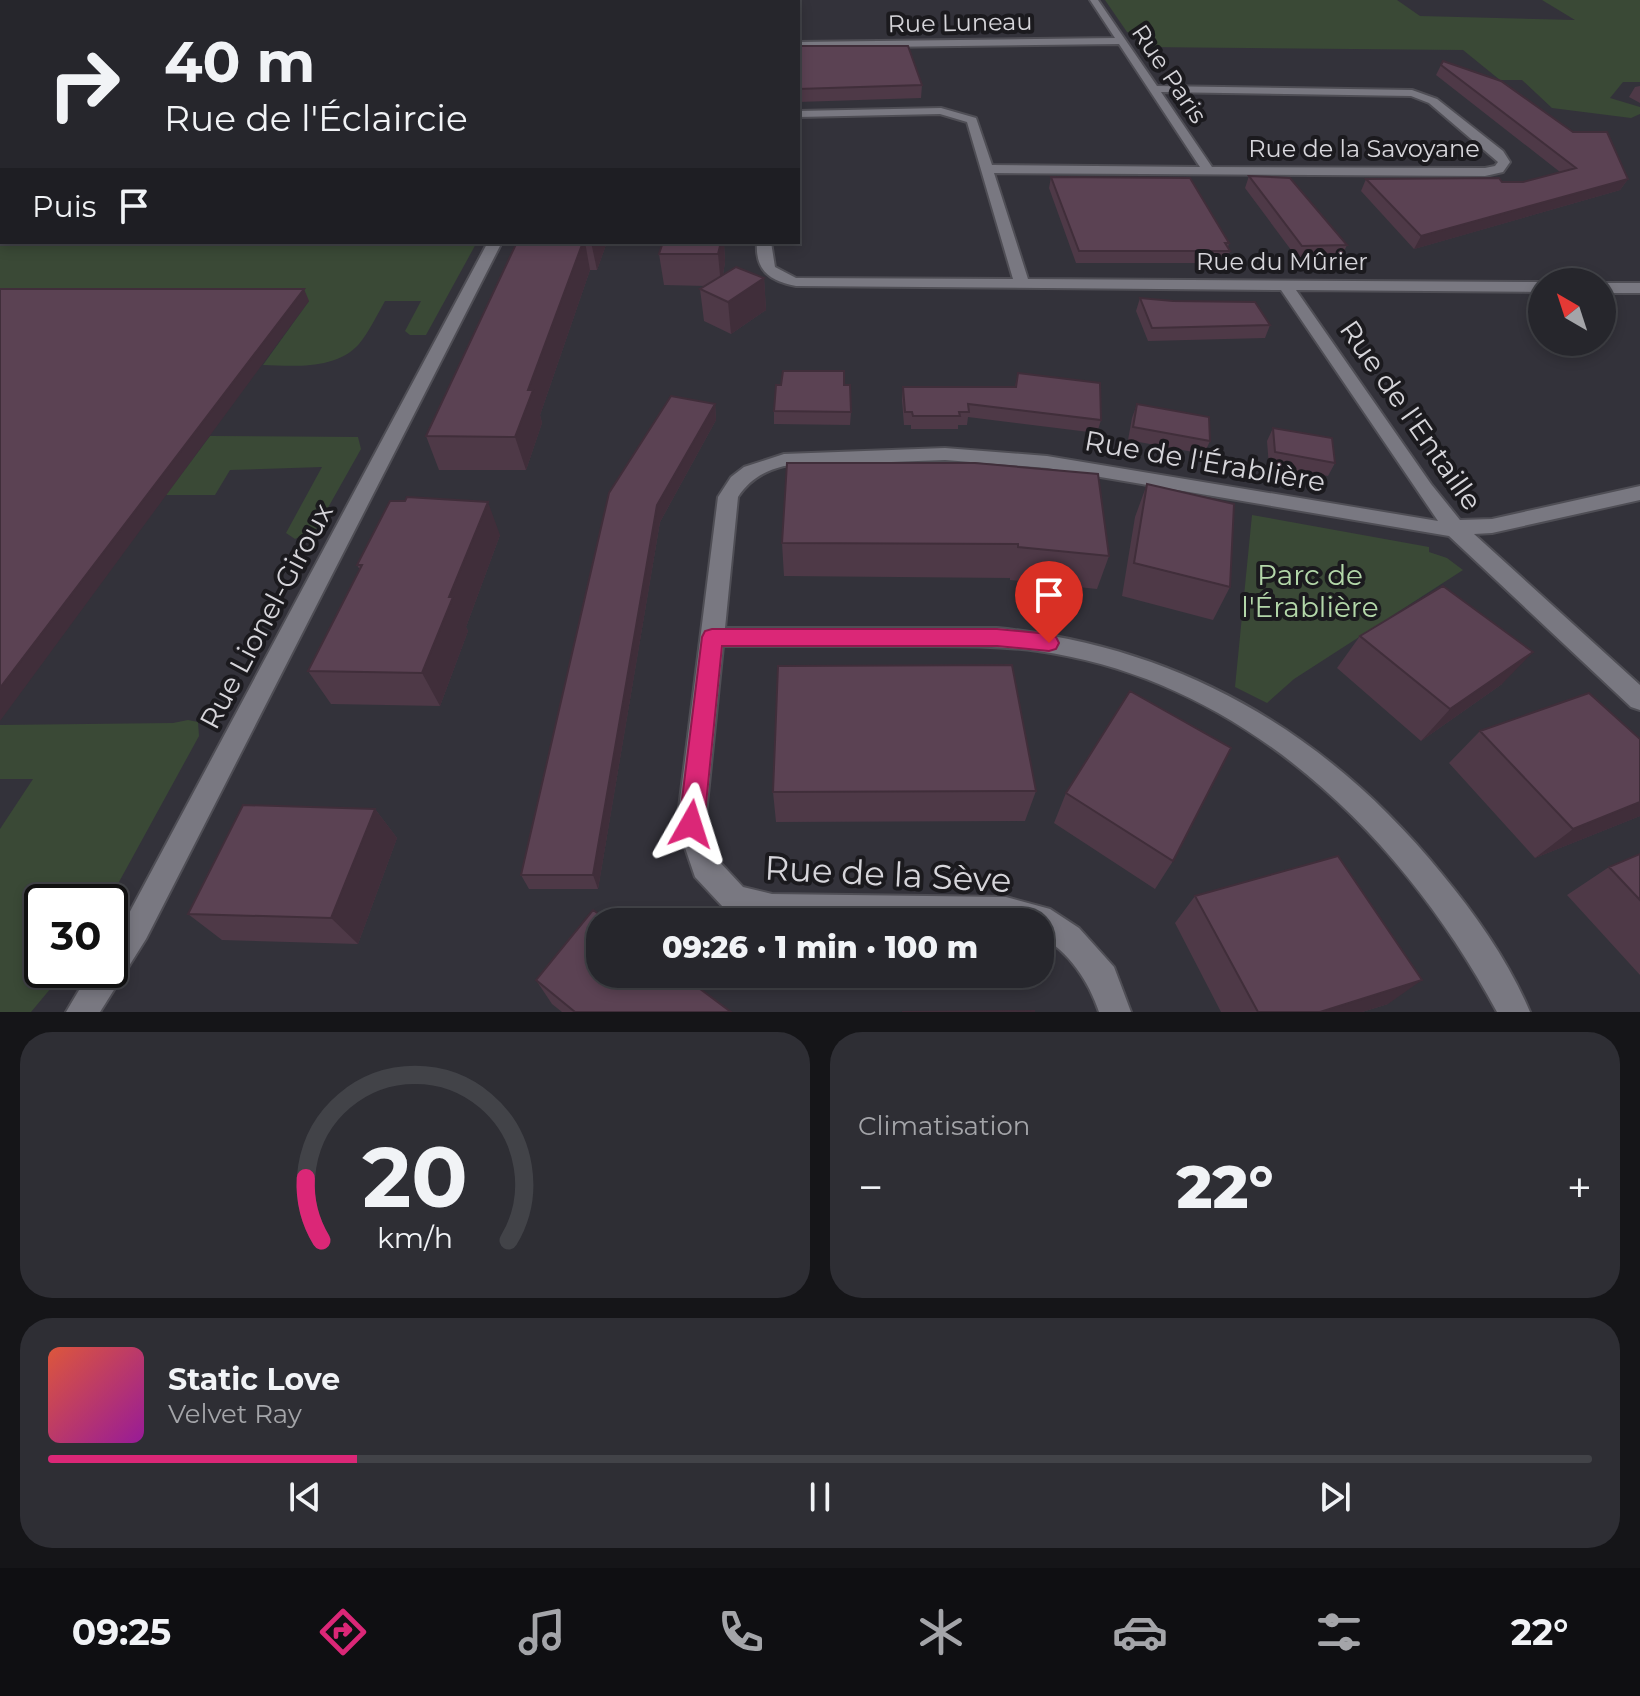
<!DOCTYPE html>
<html lang="fr">
<head>
<meta charset="utf-8">
<style>
  body { margin:0; font-family:Montserrat,sans-serif; background:#2e2e34; color:#f1f3f6; height:100vh; display:flex; flex-direction:column; font-size:30px; white-space:nowrap }
  * { box-sizing:border-box; margin:0 }
  p { font-size:26px; color:#a4a5a9 }
  .icon { flex:none; width:44px; height:44px; fill:none; stroke:currentColor; stroke-width:2; stroke-linecap:round; stroke-linejoin:round }
  .map { position:relative; height:1012px; overflow:hidden }
  .side { display:flex; flex-direction:column; gap:20px; padding:20px; background:#151518; flex:1 }
  .side>* { flex:none }
  .hud { position:absolute; left:0px; top:0px; width:800px; height:244px; box-shadow:0 4px 12px #0003,0 0 0 2px #424348; background:#26262c; color:#f1f3f6; overflow:hidden }
  .needle { width:52px; rotate:321deg }
  .tools { position:absolute; left:1528px; top:268px; display:grid; gap:16px }
  .tools a { display:grid; place-items:center; width:88px; height:88px; border-radius:50%; background:#26262c; box-shadow:0 4px 12px #0003,0 0 0 2px #424348; font-size:40px }
  .speed { position:absolute; left:24px; top:884px; display:flex; gap:16px; font-size:40px; font-weight:700; text-align:center }
  .speed>* { display:grid; place-content:center; width:104px; height:104px; border-radius:50%; background:#26262c; box-shadow:0 4px 12px #0003,0 0 0 2px #424348; line-height:1 }
  .speed .limit { border:4px solid #111; border-radius:12px; background:#fff; color:#111 }
  .pin { position:absolute; display:grid; place-items:center; width:68px; height:68px; color:#fff; margin:-82px -34px; border-radius:50% 50% 50% 0; rotate:-45deg; box-shadow:0 0 8px #0007 }
  .pin .icon { rotate:45deg }
  .me { position:absolute; width:88px; margin:-44px; rotate:6deg; stroke-linejoin:round; filter:drop-shadow(0 0 6px #0008) }
  .turn { display:flex; align-items:center; gap:28px; height:168px; padding:0 32px; font-size:36px }
  .turn .icon { width:104px; height:104px; stroke-width:2.5 }
  .turn b { display:block; font-size:56px; line-height:68px }
  .then { display:flex; align-items:center; height:76px; padding:0 32px; background:#0003; gap:16px; font-size:30px }
  .big { font-size:60px; font-weight:800; line-height:1.1 }
  .side .tile { flex:1; display:flex; flex-direction:column; justify-content:center; gap:12px; min-width:0; padding:0 28px; border-radius:32px; background:#2e2e34 }
  .side .dial { align-items:center; gap:0 }
  .dial svg { height:208px; overflow:visible; fill:none; stroke:#424348; stroke-width:7; stroke-linecap:round; text-anchor:middle }
  .dial text { fill:#f1f3f6; stroke:none }
  .song { display:flex; align-items:center; gap:24px }
  .cover { width:96px; height:96px; border-radius:12px; background:linear-gradient(135deg,hsl(10 70% 55%),hsl(300 70% 35%)) }
  .played { height:8px; border-radius:4px; background:linear-gradient(90deg,#db2777 20%,#424348 20%) }
  .keys { display:flex; justify-content:space-around; direction:ltr }
  .heat { display:flex; justify-content:space-between; align-items:center; font-size:44px; direction:ltr }
  .side .tiles { flex:1; display:grid; gap:20px; grid-template-columns:1fr 1fr }
  .tile:last-child { grid-column:span 2 }
  .trip { position:absolute; left:586px; top:908px; width:468px; height:80px; border-radius:32px; background:#26262c; box-shadow:0 4px 12px #0003,0 0 0 2px #424348; font-weight:800; line-height:80px; text-align:center }
  .tab-bar { display:flex; height:128px; justify-content:space-around; align-items:center; background:#0f0f12; color:#a4a5a9 }
  .tab-bar .icon { width:56px; height:56px }
  .tab-bar .active { color:#db2777 }
  .tab-bar b { font-size:36px; color:#f1f3f6 }
  .map>svg:first-child { display:block }
</style>
</head>
<body>
<div class="map">
<svg width="1640" height="1012" viewBox="0 0 1640 1012">
  <rect width="100%" height="100%" fill="#33323a"/>
  <path fill="#3a4936" d="M1105 0H1397L1420 16 1575 20 1542 0H1640V82H1623L1610 98 1640 107V114L1631 118 1552 108 1522 80H1500L1463 50 1143 47 1136 35 1127 32Z
    M0 197 2 242H477L426 335H410L405 331 421 301H385C377 315 369 332 359 344 336 370 294 366 263 365L309 301 0 302Z
    M210 436 358 437 361 449 316 529 295 539 286 533 322 467 230 470 215 495H166Z
    M1252 515 1429 547V552L1447 558 1463 570 1294 679 1267 703 1235 687Z
    M188 720 198 722 199 736 108 902H42V970H66L31 1012H0V829L33 779H0V725L173 723Z"/>
  <g fill="none" stroke-linecap="round" stroke-linejoin="round">
    <defs>
      <path id="minor" d="M1090 0H1098L1157 86 1412 90 1437 99 1503 151 1510 162 1503 172 1485 176 994 173 1028 279 1542 282V292L1296 290 1431 484 1460 520 1492 519 1640 486V500L1492 533 1474 534 1640 685V710L1631 707 1449 536 1047 468 945 460 784 466C764 471 749 480 738 497L725 628H997C1179 646 1327 732 1442 874 1476 915 1509 962 1530 1012H1497C1402 836 1244 680 1038 651 994 645 949 646 905 646 844 646 783 646 723 646L705 824 716 858 743 887 772 894 1006 897 1050 909 1079 928 1114 967 1131 1012H1099C1089 982 1069 951 1040 936V922H764L723 907 695 877 677 824 718 497 731 477 744 467 784 454 945 448 1047 456 1438 521 1281 290 796 286C770 281 755 271 757 242H771L775 267 796 278 1013 279 967 122 940 114 798 117V111L941 108 976 118 992 165 1200 167 1119 44 798 48V42L1115 38ZM1161 92 1411 96 1429 103 1498 162 1495 166 1485 168 1212 167Z
        M488 242H502L146 939 100 1012H66L91 970H110V942L126 919Z
        M1602 283H1640V293H1602Z"/>
      <path id="tertiary" d="M205 2 208 0
        M0 132 2 131"/>
      <path id="motorway" d="M2 72V80L0 81V73Z"/>
    </defs>
    <use href="#minor" stroke="#4f4e55" stroke-width="4"/>
    <use href="#tertiary" stroke="#4f4e55" stroke-width="24"/>
    <use href="#motorway" stroke="#4f4e55" stroke-width="4"/>
    <use href="#minor" fill="#797881" fill-rule="evenodd"/>
    <use href="#tertiary" stroke="#797881" stroke-width="20"/>
    <use href="#motorway" fill="#b89942" fill-rule="evenodd"/>
  </g>
  <path fill="#4e3947" d="M798 46 922 85 921 98 798 102Z
    M1443 61 1628 179 1620 190 1414 249 1361 191 1366 179 1523 182 1560 172 1436 75Z
    M1640 86V103L1629 97 1635 87Z
    M1249 176 1347 245 1341 257 1297 258 1245 188Z
    M1051 177 1229 243 1228 247 1230 251 1226 263H1076L1049 188Z
    M517 242H607L597 270H590L540 415 542 423 526 470H439L426 436Z
    M663 242H724L725 262 723 275 764 278 766 310 731 334 704 321 700 289 706 286 664 285 659 254Z
    M1140 298 1173 301 1270 325 1265 338 1148 341 1136 311Z
    M1018 373 1101 420 1097 433 968 417 967 425H958V429H911V425H904L902 400 903 387H1015Z
    M844 385 851 412 850 425 774 424V411Z
    M715 404 716 420 660 522 598 889H529L521 875 609 493Z
    M1137 404 1210 441 1204 454 1128 440 1132 418Z
    M1273 428 1335 463 1328 476 1269 466 1267 441Z
    M787 463 1109 556 1097 589 1010 580V578L784 576 782 543Z
    M1147 484 1230 587 1213 620 1122 596 1135 517Z
    M500 535 466 627 468 631 440 706 331 704 308 671 360 570 357 565Z
    M1360 636 1502 684 1421 741 1337 668Z
    M1480 731 1640 739V816L1535 858 1449 763Z
    M1036 791 1025 821 776 822 773 792Z
    M1066 793 1173 861 1155 889 1054 823Z
    M375 809 397 838 358 944 222 940 188 914Z
    M1640 854V975L1567 895 1609 867Z
    M1195 896 1388 1004 1362 1012H1221L1175 923Z
    M536 980 731 1012H562L552 1004Z"/>
  <path fill="#402e3a" d="M1628 179 1620 190 1414 249 1421 236Z
    M583 242H585L590 270 540 415 542 423 526 470 515 437 528 390Z
    M591 242H607L597 270Z
    M719 242H724L725 262 721 286 718 254Z
    M764 278 766 310 731 334 728 302Z
    M304 289 309 301 0 721V688Z
    M715 404 716 420 660 522 598 889 593 875 657 505Z
    M488 502 500 535 466 627 468 631 440 706 422 673 449 597Z
    M1533 652 1502 684 1421 741 1450 709Z
    M1640 802V816L1535 858 1573 829Z
    M375 809 397 838 358 944 331 918Z
    M1422 980 1388 1004 1362 1012H1320Z"/>
  <path fill="#5b4253" stroke="#402e3a" stroke-width="2" d="M283 1H497L496 2H282Z
    M798 46H908L922 85 798 89Z
    M1443 61 1501 81 1573 132H1607L1628 179 1421 236 1366 179 1499 178 1502 182H1523L1576 168 1441 65Z
    M1249 176 1290 178 1347 245 1302 246Z
    M1051 177 1190 178 1229 243H1225L1230 251H1079Z
    M517 242H583L528 390H533L515 437 426 436Z
    M663 242H721L718 254H659Z
    M736 267 764 278 728 302 700 289Z
    M0 289H304L0 688Z
    M1140 298 1173 301 1255 302 1270 325 1152 328Z
    M783 371H844V385H850L851 412 774 411 776 385H781Z
    M1018 373 1100 383 1101 420 968 404 969 412H959L960 416H913L912 412H905L903 387H1016Z
    M671 396 715 404 657 505 593 875H521L609 493Z
    M1137 404 1209 417 1210 441 1133 427Z
    M1273 428 1332 438 1335 463 1275 452Z
    M787 463H975L1098 474 1109 556 1018 547V544L782 543Z
    M1147 484 1234 504 1230 587 1134 563Z
    M407 497 488 502 449 597H453L422 673 308 671 362 565H357L390 501H405Z
    M1443 586 1533 652 1450 709 1360 636Z
    M1012 665 1036 791 773 792 778 666Z
    M1130 691 1231 748 1173 861 1066 793Z
    M1589 693 1640 739V802L1573 829 1480 731Z
    M243 805 375 809 331 918 188 914Z
    M1640 854V900L1609 867Z
    M1338 856 1422 980 1320 1012H1258L1195 896Z
    M593 910 610 922H600V974H680L731 1012H575L536 980Z
    M1034 1011V1012H902Z"/>
  <path fill="#db2777" stroke="#8e194d" stroke-width="2" d="M712 629H997L1049 634 1056 637 1059 643 1056 649 1049 651 997 646H722L704 824 700 833 691 836 683 833 679 824 702 637 705 631Z"/>
  <g text-anchor="middle" stroke-width="8" stroke-linejoin="round" paint-order="stroke">
    <g font-size="24" fill="#d6d5da" stroke="#1b1a1e">
      <text transform="translate(960 23) rotate(-1)" y="8">Rue Luneau</text>
      <text transform="translate(1169 74) rotate(56)" y="8">Rue Paris</text>
      <text x="1364" y="157">Rue de la Savoyane</text>
      <text x="1282" y="270">Rue du Mûrier</text>
    </g>
    <g font-size="28" fill="#d6d5da" stroke="#1b1a1e">
      <text transform="translate(1411 415) rotate(55)" y="10">Rue de l'Entaille</text>
      <text transform="translate(1205 461) rotate(10)" y="10">Rue de l'Érablière</text>
      <text transform="translate(266 616) rotate(-62)" y="10">Rue Lionel-Giroux</text>
    </g>
    <g font-size="28" fill="#b3d7a9" stroke="#1b1a1e">
      <text x="1310" y="585">Parc de<tspan x="1310" dy="32">l'Érablière</tspan></text>
    </g>
    <g font-size="34" fill="#d6d5da" stroke="#1b1a1e">
      <text transform="translate(888 874) rotate(3)" y="12">Rue de la Sève</text>
    </g>
  </g>
</svg>
<div class="tools">
<a><svg class="needle" viewBox="-14 -14 28 28"><path d="M0-13l5 13h-10z" fill="#e53935"/><path d="M0 13l5-13h-10z" fill="#a4a5a9"/></svg></a>
</div>
<div class="speed"><div class="limit">30</div></div>
<div class="pin" style="left:1049px;top:643px;background:#d93025"><svg class="icon" aria-label="arrive" viewBox="0 0 24 24"><path d="M6 21V4h12l-3 4 3 4H6"/></svg></div>
<svg class="me" style="left:691px;top:824px" viewBox="-20 -20 40 40"><path d="M0-17L14 15 0 8-14 15z" fill="#db2777" stroke="#fff" stroke-width="4"/></svg>
<div class="trip">09:26 · 1 min · 100 m</div>
<div class="hud">
<div class="turn"><svg class="icon" aria-label="right" viewBox="0 0 24 24"><path d="M7 20v-9h11M14 6l5 5-5 5"/></svg><div><b>40 m</b>Rue de l'Éclaircie</div></div>
<div class="then">Puis<svg class="icon" aria-label="arrive" viewBox="0 0 24 24"><path d="M6 21V4h12l-3 4 3 4H6"/></svg></div>
</div>
</div>
<section class="side">
<div class="tiles">
<div class="tile dial"><svg viewBox="0 0 100 80">
<path d="M14 69A42 42 0 1 1 86 69"/>
<path d="M14 69A42 42 0 0 1 8 45" stroke="#db2777"/>
<text x="50" y="56" font-size="32" font-weight="700">20</text>
<text x="50" y="72" font-size="11">km/h</text>
</svg></div>
<div class="tile"><p>Climatisation</p>
<div class="heat"><a>−</a><b class="big">22°</b><a>+</a></div>
</div>
<div class="tile">
<div class="song"><i class="cover"></i><div><b>Static Love</b><p>Velvet Ray</p></div></div>
<div class="played"></div>
<div class="keys"><svg class="icon" aria-label="previous" viewBox="0 0 24 24"><path d="M18 5L8 12l10 7zM5 5v14"/></svg><svg class="icon" aria-label="pause" viewBox="0 0 24 24"><path d="M8 5v14M16 5v14"/></svg><svg class="icon" aria-label="next" viewBox="0 0 24 24"><path d="M6 5l10 7-10 7zM19 5v14"/></svg></div>
</div>
</div>
</section>
<nav class="tab-bar">
<b>09:25</b>
<svg class="icon active" aria-label="directions" viewBox="0 0 24 24"><path d="M12 3l9 9-9 9-9-9zM9 14v-3h6M13 9l2 2-2 2"/></svg>
<svg class="icon" aria-label="music" viewBox="0 0 24 24"><path d="M9 18V5l10-2v13"/><circle cx="6" cy="18" r="3"/><circle cx="16" cy="16" r="3"/></svg>
<svg class="icon" aria-label="phone" viewBox="0 0 24 24"><path d="M5 4h4l2 5-3 2q2 4 5 5l2-3 5 2v4C11 20 4 13 5 4z"/></svg>
<svg class="icon" aria-label="climate" viewBox="0 0 24 24"><path d="M12 3v18M4 7l16 10M4 17L20 7"/></svg>
<svg class="icon" aria-label="car" viewBox="0 0 24 24"><path d="M5 17H2v-5l4-1 3-4h7l3 4 3 1v5h-3M9 17h6M6 11h13"/><circle cx="7" cy="17" r="2"/><circle cx="17" cy="17" r="2"/></svg>
<svg class="icon" aria-label="filters" viewBox="0 0 24 24"><path d="M4 7h16M4 17h16"/><circle cx="9" cy="7" r="2"/><circle cx="15" cy="17" r="2"/></svg>
<b>22°</b>
</nav>
</body>
</html>
